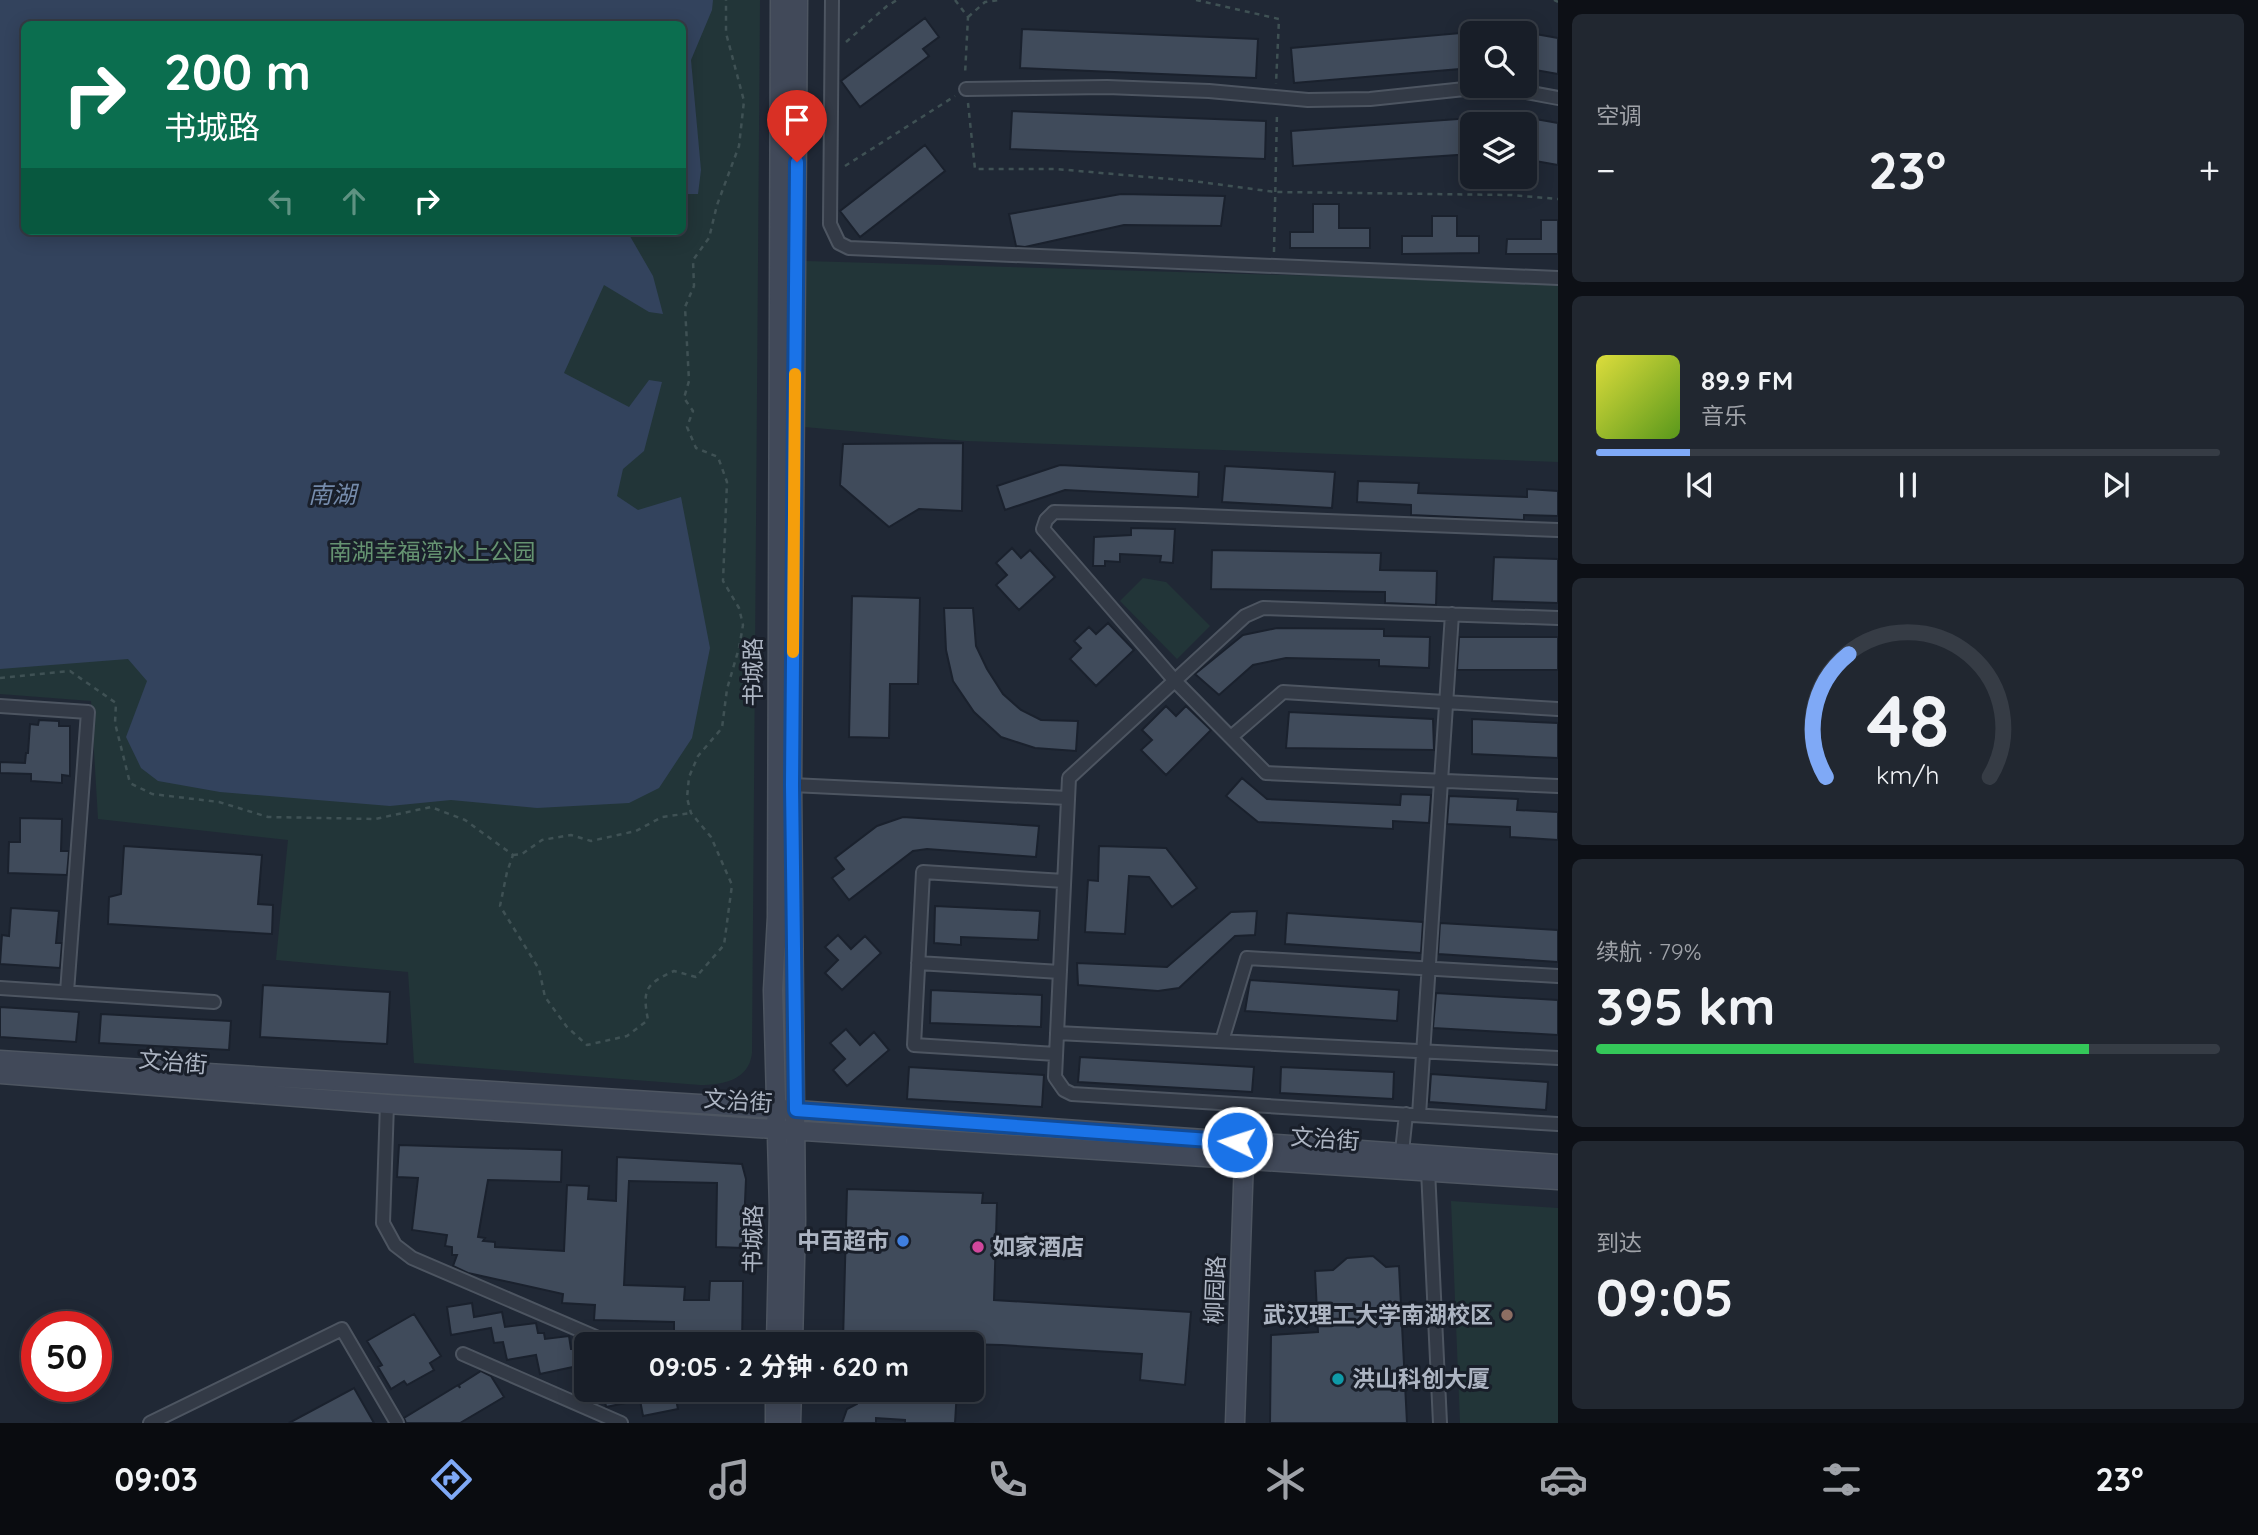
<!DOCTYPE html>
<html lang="zh">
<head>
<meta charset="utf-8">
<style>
  body { margin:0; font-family:Quicksand,"Noto Sans SC",sans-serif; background:#212730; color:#f1f3f6; height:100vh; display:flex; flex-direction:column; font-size:26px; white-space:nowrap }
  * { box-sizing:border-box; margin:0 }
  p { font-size:23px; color:#9fa2a8 }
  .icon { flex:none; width:38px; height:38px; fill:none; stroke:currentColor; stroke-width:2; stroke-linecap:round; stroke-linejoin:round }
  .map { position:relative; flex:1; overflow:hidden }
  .details { display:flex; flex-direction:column; gap:14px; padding:14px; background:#0d1016; width:700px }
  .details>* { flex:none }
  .banner { position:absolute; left:21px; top:21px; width:665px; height:214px; border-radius:10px; box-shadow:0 4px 18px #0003,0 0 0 2px #363c45; background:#0b6e4f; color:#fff; overflow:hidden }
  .buttons { position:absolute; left:1460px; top:21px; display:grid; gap:14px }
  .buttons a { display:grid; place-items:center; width:77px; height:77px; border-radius:10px; background:#181e28; box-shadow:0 4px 18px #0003,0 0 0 2px #363c45; font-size:35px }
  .speed { position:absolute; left:21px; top:1311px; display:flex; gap:14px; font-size:35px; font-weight:700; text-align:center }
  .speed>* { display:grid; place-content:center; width:91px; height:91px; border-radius:50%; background:#181e28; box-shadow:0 4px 18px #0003,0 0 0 2px #363c45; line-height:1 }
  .speed .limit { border:10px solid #d22; background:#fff; color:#111 }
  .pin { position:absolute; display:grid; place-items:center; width:60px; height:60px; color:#fff; margin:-72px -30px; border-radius:50% 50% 50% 0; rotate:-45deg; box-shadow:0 0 7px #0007 }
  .pin .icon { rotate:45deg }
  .me { position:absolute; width:77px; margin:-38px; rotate:274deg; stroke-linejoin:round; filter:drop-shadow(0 0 5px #0008) }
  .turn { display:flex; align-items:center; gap:24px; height:147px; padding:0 28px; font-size:32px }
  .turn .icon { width:91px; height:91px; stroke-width:2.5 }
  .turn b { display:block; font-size:49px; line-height:60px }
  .lanes { display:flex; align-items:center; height:66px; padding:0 28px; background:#0003; justify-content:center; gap:35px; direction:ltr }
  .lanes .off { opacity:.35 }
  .big { font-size:52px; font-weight:700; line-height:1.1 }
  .details .card { flex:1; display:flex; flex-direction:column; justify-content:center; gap:10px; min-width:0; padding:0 24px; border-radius:10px; background:#212730 }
  .details .dial { align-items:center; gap:0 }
  .dial svg { height:182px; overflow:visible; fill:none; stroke:#363c45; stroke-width:7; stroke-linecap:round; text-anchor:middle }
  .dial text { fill:#f1f3f6; stroke:none }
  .song { display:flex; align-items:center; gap:21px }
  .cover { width:84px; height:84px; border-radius:10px; background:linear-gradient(135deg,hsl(60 70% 55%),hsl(90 70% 35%)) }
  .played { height:7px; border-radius:4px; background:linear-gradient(90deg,#7fa9f6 15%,#363c45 15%) }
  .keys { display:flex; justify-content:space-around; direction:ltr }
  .heat { display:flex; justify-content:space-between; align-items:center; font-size:38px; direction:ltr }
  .charge { height:10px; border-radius:5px; background:linear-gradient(90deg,#34c759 79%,#363c45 0) }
  .trip { position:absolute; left:574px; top:1332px; width:410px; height:70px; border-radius:10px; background:#181e28; box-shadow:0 4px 18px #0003,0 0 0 2px #363c45; font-weight:700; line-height:70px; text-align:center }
  .dock { display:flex; height:112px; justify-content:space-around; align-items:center; background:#0a0c10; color:#9fa2a8 }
  .dock .icon { width:49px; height:49px }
  .dock .selected { color:#7fa9f6 }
  .dock b { font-size:32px; color:#f1f3f6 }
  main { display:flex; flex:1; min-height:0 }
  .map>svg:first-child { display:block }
</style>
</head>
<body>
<main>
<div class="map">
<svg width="1558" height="1423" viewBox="0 0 1558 1423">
  <rect width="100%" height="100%" fill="#202835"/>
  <path fill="#223538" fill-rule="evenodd" d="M0 0H760L752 1053C749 1080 723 1085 700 1085L414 1063 408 972 276 960 288 840 98 819 91 701 0 694ZM24 24H682V231H24Z
    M806 261 1558 283V462L966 441 804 427Z
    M1143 578 1166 582 1210 626 1177 659 1120 601Z
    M1451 1201 1558 1208V1423H1460Z"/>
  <path fill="#33435d" d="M0 0H713L712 10 691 60 701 170 698 194H683L682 24H24V231H627L653 276 663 314 649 312 604 285 564 373 629 407 649 380 662 382 644 451 623 469 617 496 638 510 681 497 710 648 692 738 659 788 629 803 537 808 451 800 390 806 220 792 158 781 141 768 126 737 147 681 128 659 0 669Z"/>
  <path fill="#404b5b" stroke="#1a212d" stroke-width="2" d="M925 18 939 37 923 49 929 56 860 107 841 81Z
    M1022 29 1258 39 1256 78 1020 68Z
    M1472 32V68L1294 83 1291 48Z
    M1524 32 1558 38V74L1524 68Z
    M1012 111 1266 121 1265 159 1010 149Z
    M1524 117 1558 123V165L1524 159Z
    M1472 118V154L1293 166 1291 131Z
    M925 145 945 171 860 237 840 211Z
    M1121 194 1225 196 1221 226 1124 225 1025 247 1016 246 1009 214Z
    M1313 204H1339V228H1370V248H1290V232H1313Z
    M1432 216H1457V236H1479V253L1402 254V236H1432Z
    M1541 220H1558V254H1506L1507 239H1541Z
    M963 443 962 511 919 509 889 527 840 485 843 444Z
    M1060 465 1199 472 1198 497 1065 490 1005 510 997 486Z
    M1225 466 1335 472 1332 508 1222 502Z
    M1358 481 1419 483 1418 493 1527 497V489L1558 491V516L1524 515V520L1411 515V505L1357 502Z
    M1131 528 1175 529 1173 563 1160 562 1161 556 1120 554V562L1105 561V566H1093L1094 537 1131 535Z
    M1012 548 1021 558 1030 550 1055 577 1019 610 996 585 1007 575 996 563Z
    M1212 550 1381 553 1380 570 1437 571 1436 605 1385 603V592L1211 589Z
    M1494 557 1558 559V603L1492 601Z
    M852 596 920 598 918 684H890L889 738 849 737Z
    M944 608H973L976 646 987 669 1003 694 1021 710 1041 720 1078 721 1076 751 1035 748 1001 737 974 712 953 681 946 650Z
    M1108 623 1134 650 1096 686 1070 659 1081 648 1074 641 1089 627 1096 634Z
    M1277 628 1384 629V636L1430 637 1429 668 1379 666V660L1286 658 1253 665 1219 695 1195 674 1243 635Z
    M1459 637H1558V670H1457Z
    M1166 706 1176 716 1186 706 1211 730 1166 775 1141 750 1152 740 1142 730Z
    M1289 712 1433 719 1434 750 1286 748Z
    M1472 719 1558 723V758L1472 754Z
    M39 720 59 721V726H70V776L62 775V783L31 781V774L0 773V762L25 763 26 753H28L30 724 38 725Z
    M1242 778 1267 799 1400 805 1401 794 1431 795 1429 823 1393 821V829L1258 822 1226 796Z
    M1449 796 1518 799 1517 810 1558 812V840L1510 837V827L1447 824Z
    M903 817 1039 826 1036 857 927 849 913 851 849 900 832 878 844 869 835 858 877 826Z
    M20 818 62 819 61 851H69L67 875 8 873 9 842H20Z
    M124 846 262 855 258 904 273 905 272 934 108 924 109 897 121 894Z
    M1099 846 1166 848 1197 888 1172 907 1149 877 1129 876 1125 934 1085 932 1088 880 1098 881Z
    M935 906 1040 911 1038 940 961 937V945L934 943Z
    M11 908 59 911 56 943H62L60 968 0 964 2 935 9 936Z
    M1257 911 1255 935 1235 936 1179 988 1158 991 1078 985 1077 963 1167 967 1231 912Z
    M1287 913 1423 922 1421 953 1285 944Z
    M1440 923 1558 930V962L1438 954Z
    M838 935 851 949 865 936 881 953 842 990 825 973 838 960 825 947Z
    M1250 980 1399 990 1397 1021 1245 1011Z
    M263 985 390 992 387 1044 260 1037Z
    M931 990 1042 995 1041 1027 930 1023Z
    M1436 993 1558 1000V1035L1433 1028Z
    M0 1007 79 1012 76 1042 0 1037Z
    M101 1014 231 1021 229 1050 99 1043Z
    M846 1029 860 1045 874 1032 889 1050 847 1086 833 1070 845 1059 830 1043Z
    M1080 1057 1254 1067 1252 1092 1078 1082Z
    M909 1067 1044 1075 1042 1107 907 1099Z
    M1281 1067 1394 1072 1393 1099 1280 1093Z
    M1431 1074 1548 1082 1546 1110 1429 1102Z
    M399 1145 562 1150 561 1182 488 1180 478 1237 485 1238 483 1241 495 1242V1247L564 1251 567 1185 589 1186 588 1199 616 1201 617 1157 742 1164 746 1179 743 1248 716 1247 717 1183 629 1181 624 1285 685 1287 684 1300H709L710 1281H743L742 1344H674V1322L594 1320 595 1305 562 1303 563 1294 468 1273 453 1266 457 1255H452V1247L445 1246 447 1235 412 1230 418 1178 397 1177Z
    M847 1189 983 1193 982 1203H997L994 1300 1191 1312 1185 1385 1140 1380 1142 1354 1002 1345 843 1341Z
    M1373 1256 1386 1267 1399 1266 1407 1423H1270L1271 1335 1318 1332 1315 1271 1333 1270 1347 1258Z
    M472 1303 474 1317 502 1312 505 1327 536 1323 538 1333H544L545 1339 569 1336 571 1349H575L576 1352 586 1351V1398L578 1395 573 1367 540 1374 536 1355 507 1360 503 1342 494 1343 491 1328 451 1335 447 1307Z
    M414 1314 441 1356 430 1363 434 1370 407 1385 404 1381 391 1389 378 1367 382 1365 367 1341Z
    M481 1371 491 1376 504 1397 460 1423H406L404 1418 458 1385 460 1388 459 1385Z
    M354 1388 374 1423H289Z
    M603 1390H674L678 1409 643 1416 640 1400 606 1407Z
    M857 1390H957L955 1423H905V1420L876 1418V1423H842L847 1409 857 1404Z"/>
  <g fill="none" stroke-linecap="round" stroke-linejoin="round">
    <defs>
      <path id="street" d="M832 0 830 224 839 243 849 248 1558 278
        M966 89 1107 87 1209 91 1308 100 1370 99 1493 86 1558 98
        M1558 530 1178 515 1054 512 1046 520 1043 529 1175 681 1266 773 1558 786
        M1558 618 1263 608 1245 616 1069 778 1055 1077 1064 1090 1072 1094 1558 1124
        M0 706 88 712 67 992
        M1231 737 1283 692 1558 709
        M792 785 1068 798
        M918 963 1060 972
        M0 988 214 1002
        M1057 1033 1558 1058
        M1222 1041 1247 958 1558 976
        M1056 1054 914 1045 923 872 1064 881
        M387 1104 383 1223 395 1245 412 1258 612 1344
        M1419 1115 1452 614
        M1401 1161 1406 1114
        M1428 1170 1440 1423
        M463 1354 621 1423
        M150 1423 342 1329 397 1423"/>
      <path id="secondary" d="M0 1060 796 1110 1558 1164
        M0 1074 387 1104 1558 1180
        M776 1344 779 1210 773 990 777 917 780 0
        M793 1344 796 1220 792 785 798 0
        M775 1423V1390
        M791 1423 792 1390
        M1235 1423 1244 1158"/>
    </defs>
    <use href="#street" stroke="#4d5561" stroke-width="16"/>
    <use href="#secondary" stroke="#4d5561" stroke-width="21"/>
    <path stroke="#3f5154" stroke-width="2.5" stroke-dasharray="5 5" stroke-linecap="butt" d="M955 0 968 17 965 75
      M1196 0 1279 19 1276 84
      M1554 0 1558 2
      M968 17 985 2 999 0
      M846 42 887 6 897 0
      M968 103 975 169H1056L1193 181 1275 192 1511 195 1558 199
      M845 166 955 96
      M1274 252 1277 112
      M0 678 70 671 116 703 115 723 130 783 152 794 219 802 268 817 375 819 431 807 465 820 513 855 507 872 500 906 539 969 545 997 567 1027 587 1045 627 1036 648 1020C642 989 646 984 674 971L696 977 724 945 732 885 711 837 691 813 687 798 689 777 698 756 722 728 727 689 739 648 743 625 739 608 723 581 727 482 718 457 696 448 687 427 693 411 684 398 689 381 685 307 694 286 693 260 709 238 717 205 739 146 744 101 726 33V0
      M513 855 522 854 542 840 571 835 591 841 636 831 662 817 691 813"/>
    <use href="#street" stroke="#333a46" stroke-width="12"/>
    <use href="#secondary" stroke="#414959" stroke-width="18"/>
  </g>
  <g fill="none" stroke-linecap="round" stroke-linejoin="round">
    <defs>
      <path id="route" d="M797 162 792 785 796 1110 1237 1142"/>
    </defs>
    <use href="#route" stroke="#114b97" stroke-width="18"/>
    <use href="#route" stroke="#1a73e8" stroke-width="12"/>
    <path stroke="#f59e0b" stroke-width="12" d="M793 652 795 374"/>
  </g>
  <circle fill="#3f7fe0" stroke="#191f2a" stroke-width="2.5" cx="903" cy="1241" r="7"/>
  <circle fill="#d1479c" stroke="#191f2a" stroke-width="2.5" cx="978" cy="1247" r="7"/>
  <circle fill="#8d6e63" stroke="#191f2a" stroke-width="2.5" cx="1507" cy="1315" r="7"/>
  <circle fill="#0f9aa8" stroke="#191f2a" stroke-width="2.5" cx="1338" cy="1379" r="7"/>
  <g text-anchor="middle" stroke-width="6" stroke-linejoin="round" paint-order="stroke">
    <g font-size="23" fill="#659371" stroke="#191f2a">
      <text x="432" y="560">南湖幸福湾水上公园</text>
    </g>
    <g font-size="23" fill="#adb5c3" stroke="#191f2a">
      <text transform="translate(753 672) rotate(-90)" y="8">书城路</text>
      <text transform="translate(173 1062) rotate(5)" y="8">文治街</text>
      <text transform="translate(738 1101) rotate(4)" y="8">文治街</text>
      <text transform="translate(1325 1139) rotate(4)" y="8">文治街</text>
      <text transform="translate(753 1239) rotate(-89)" y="8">书城路</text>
      <text transform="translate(1215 1290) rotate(-88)" y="8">柳园路</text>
    </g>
    <g font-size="23" font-weight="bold" fill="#adb5c3" stroke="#191f2a" text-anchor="end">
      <text x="889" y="1249">中百超市</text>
      <text x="992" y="1255" text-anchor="start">如家酒店</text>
      <text x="1493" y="1323">武汉理工大学南湖校区</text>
      <text x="1352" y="1387" text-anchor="start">洪山科创大厦</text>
    </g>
    <g font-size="24" font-style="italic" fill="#758bab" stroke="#191f2a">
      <text x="332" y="503">南湖</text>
    </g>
  </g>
</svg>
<div class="buttons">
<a><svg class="icon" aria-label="search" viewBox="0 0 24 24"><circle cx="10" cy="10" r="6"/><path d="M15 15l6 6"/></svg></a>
<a><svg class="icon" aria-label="layers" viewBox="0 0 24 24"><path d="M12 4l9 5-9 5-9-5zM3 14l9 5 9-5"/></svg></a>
</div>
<div class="speed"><div class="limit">50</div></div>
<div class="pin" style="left:797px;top:162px;background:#d93025"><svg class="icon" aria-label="arrive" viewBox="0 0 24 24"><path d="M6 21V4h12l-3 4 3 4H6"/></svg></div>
<svg class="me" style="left:1237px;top:1142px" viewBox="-20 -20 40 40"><circle r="17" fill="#1a73e8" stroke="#fff" stroke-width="3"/><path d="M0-11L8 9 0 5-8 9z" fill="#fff"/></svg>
<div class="trip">09:05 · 2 分钟 · 620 m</div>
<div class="banner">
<div class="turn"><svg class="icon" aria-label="right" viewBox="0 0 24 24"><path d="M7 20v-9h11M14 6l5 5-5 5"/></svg><div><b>200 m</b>书城路</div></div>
<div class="lanes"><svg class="icon off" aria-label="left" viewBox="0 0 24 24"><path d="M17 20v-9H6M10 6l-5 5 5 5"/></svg><svg class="icon off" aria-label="ahead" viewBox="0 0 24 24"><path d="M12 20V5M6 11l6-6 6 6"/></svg><svg class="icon" aria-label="right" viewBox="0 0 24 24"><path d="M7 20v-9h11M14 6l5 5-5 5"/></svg></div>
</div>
</div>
<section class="details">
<div class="card"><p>空调</p>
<div class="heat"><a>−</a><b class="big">23°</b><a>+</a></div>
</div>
<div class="card">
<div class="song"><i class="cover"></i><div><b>89.9 FM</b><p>音乐</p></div></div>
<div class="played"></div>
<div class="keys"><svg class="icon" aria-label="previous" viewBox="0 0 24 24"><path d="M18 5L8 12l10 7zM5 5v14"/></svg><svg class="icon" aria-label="pause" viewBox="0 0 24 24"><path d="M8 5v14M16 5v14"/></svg><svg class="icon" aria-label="next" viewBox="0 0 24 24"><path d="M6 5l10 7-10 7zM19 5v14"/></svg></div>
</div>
<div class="card dial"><svg viewBox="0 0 100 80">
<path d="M14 69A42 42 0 1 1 86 69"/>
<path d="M14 69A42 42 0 0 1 24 15" stroke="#7fa9f6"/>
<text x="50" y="56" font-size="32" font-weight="700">48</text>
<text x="50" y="72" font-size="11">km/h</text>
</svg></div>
<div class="card"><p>续航 · 79%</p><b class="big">395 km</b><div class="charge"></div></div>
<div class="card"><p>到达</p><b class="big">09:05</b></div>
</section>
</main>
<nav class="dock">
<b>09:03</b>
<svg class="icon selected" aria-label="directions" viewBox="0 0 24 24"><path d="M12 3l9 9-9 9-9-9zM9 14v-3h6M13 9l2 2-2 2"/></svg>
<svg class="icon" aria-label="music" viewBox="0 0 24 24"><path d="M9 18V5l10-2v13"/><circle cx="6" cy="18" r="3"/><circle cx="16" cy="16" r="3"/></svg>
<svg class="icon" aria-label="phone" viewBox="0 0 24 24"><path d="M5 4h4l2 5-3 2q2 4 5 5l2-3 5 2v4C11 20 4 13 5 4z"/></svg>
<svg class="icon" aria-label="climate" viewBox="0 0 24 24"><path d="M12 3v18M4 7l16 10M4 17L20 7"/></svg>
<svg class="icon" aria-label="car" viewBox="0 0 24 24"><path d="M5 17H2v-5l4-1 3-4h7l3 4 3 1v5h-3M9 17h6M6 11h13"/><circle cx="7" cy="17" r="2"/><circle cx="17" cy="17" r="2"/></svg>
<svg class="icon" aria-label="filters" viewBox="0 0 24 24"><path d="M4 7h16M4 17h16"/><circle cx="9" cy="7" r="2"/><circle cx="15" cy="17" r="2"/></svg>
<b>23°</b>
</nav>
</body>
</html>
